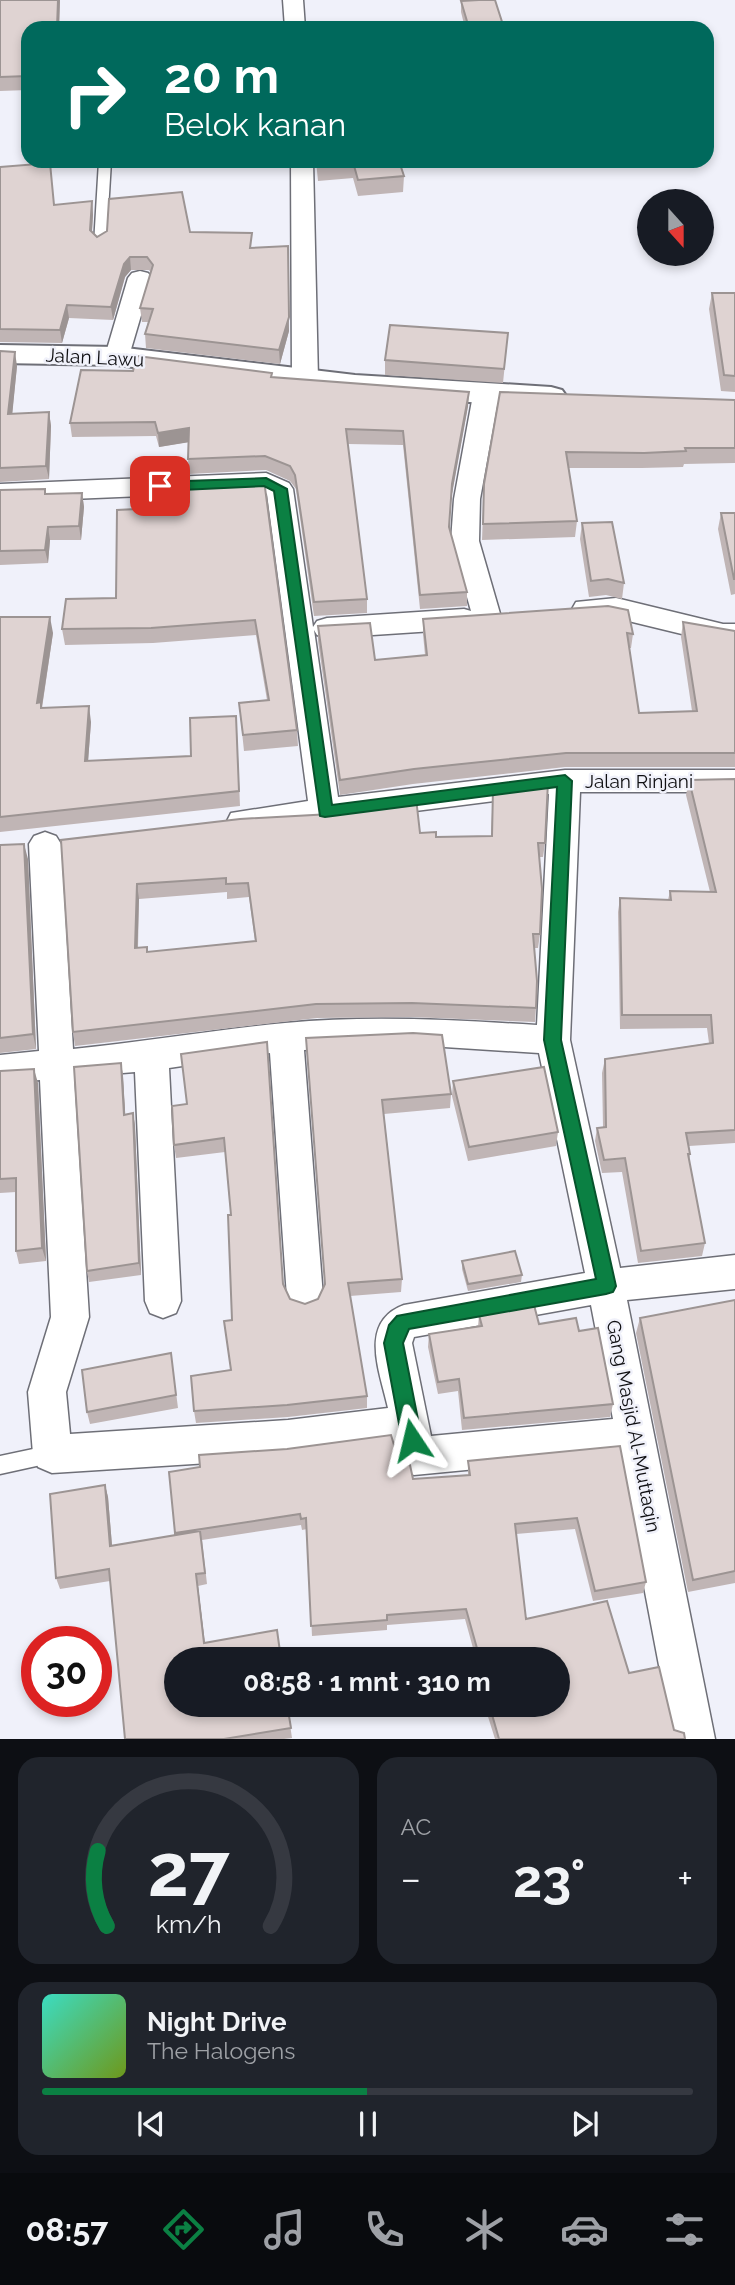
<!DOCTYPE html>
<html lang="id">
<head>
<meta charset="utf-8">
<style>
  body { margin:0; font-family:Raleway,sans-serif; background:#20242c; color:#f1f3f6; height:100vh; display:flex; flex-direction:column; font-size:26px; white-space:nowrap }
  * { box-sizing:border-box; margin:0 }
  p { font-size:23px; color:#9ea1a6 }
  .icon { flex:none; width:38px; height:38px; fill:none; stroke:currentColor; stroke-width:2; stroke-linecap:round; stroke-linejoin:round }
  .map { position:relative; height:1739px; overflow:hidden }
  .side { display:flex; flex-direction:column; gap:18px; padding:18px; background:#0d0f14; flex:1 }
  .side>* { flex:none }
  .guide { position:absolute; left:21px; top:21px; width:693px; height:147px; border-radius:21px; box-shadow:0 4px 10px #0003; background:#00695c; color:#fff; overflow:hidden }
  .needle { width:46px; rotate:159deg }
  .controls { position:absolute; left:637px; top:189px; display:grid; gap:14px }
  .controls a { display:grid; place-items:center; width:77px; height:77px; border-radius:50%; background:#171b24; box-shadow:0 4px 10px #0003; font-size:35px }
  .speed { position:absolute; left:21px; top:1626px; display:flex; gap:14px; font-size:35px; font-weight:700; text-align:center }
  .speed>* { display:grid; place-content:center; width:91px; height:91px; border-radius:50%; background:#171b24; box-shadow:0 4px 10px #0003; line-height:1 }
  .speed .limit { border:10px solid #d22; background:#fff; color:#111 }
  .pin { position:absolute; display:grid; place-items:center; width:60px; height:60px; color:#fff; margin:-30px; border-radius:14px; box-shadow:0 4px 10px #0006 }
  .me { position:absolute; width:77px; margin:-38px; rotate:350deg; stroke-linejoin:round; filter:drop-shadow(0 0 5px #0008) }
  .turn { display:flex; align-items:center; gap:24px; height:147px; padding:0 28px; font-size:32px }
  .turn .icon { width:91px; height:91px; stroke-width:2.5 }
  .turn b { display:block; font-size:49px; line-height:60px }
  .big { font-size:52px; font-weight:700; line-height:1.1 }
  .side .card { flex:1; display:flex; flex-direction:column; justify-content:center; gap:10px; min-width:0; padding:0 24px; border-radius:21px; background:#20242c }
  .side .dial { align-items:center; gap:0 }
  .dial svg { height:182px; overflow:visible; fill:none; stroke:#363941; stroke-width:7; stroke-linecap:round; text-anchor:middle }
  .dial text { fill:#f1f3f6; stroke:none }
  .song { display:flex; align-items:center; gap:21px }
  .cover { width:84px; height:84px; border-radius:10px; background:linear-gradient(135deg,hsl(170 70% 55%),hsl(80 70% 35%)) }
  .played { height:7px; border-radius:4px; background:linear-gradient(90deg,#0b8043 50%,#363941 50%) }
  .keys { display:flex; justify-content:space-around; direction:ltr }
  .heat { display:flex; justify-content:space-between; align-items:center; font-size:38px; direction:ltr }
  .side .tiles { flex:1; display:grid; gap:18px; grid-template-columns:1fr 1fr }
  .card:last-child { grid-column:span 2 }
  .trip { position:absolute; left:164px; top:1647px; width:406px; height:70px; border-radius:35px; background:#171b24; box-shadow:0 4px 10px #0003; font-weight:700; line-height:70px; text-align:center }
  .tabs { display:flex; height:112px; justify-content:space-around; align-items:center; background:#090b0e; color:#9ea1a6 }
  .tabs .icon { width:49px; height:49px }
  .tabs .selected { color:#0b8043 }
  .tabs b { font-size:32px; color:#f1f3f6 }
  .map>svg:first-child { display:block }
</style>
</head>
<body>
<div class="map">
<svg width="735" height="1739" viewBox="0 0 735 1739">
  <rect width="100%" height="100%" fill="#f0f1fa"/>
  <g fill="none" stroke-linecap="round" stroke-linejoin="round">
    <defs>
      <path id="lane" d="M99 161H111L106 244 100 248 94 244Z
        M52 1445 59 1447 62 1454 59 1461 0 1474V1456Z"/>
      <path id="street" d="M283 0H303L305 28H285Z
        M291 161H313L318 379 314 385 305 387 296 385 292 379Z
        M140 271 148 273 152 278 129 356 126 361 117 364 108 361 105 356 128 278 132 273Z
        M486 387 495 389 499 395 480 499 479 541 501 617 497 624 487 627 476 622 474 626 464 629 327 638 317 635 314 630 338 797 565 770H735V792H580L570 1040 620 1268 735 1255V1289L627 1300 715 1739H673L619 1455 414 1475 400 1469 393 1444 288 1458 52 1473 38 1467 33 1454 28 1392 51 1317 40 1080 0 1083V1055L39 1051 29 844 34 836 45 832 56 836 61 844 73 1049C144 1042 214 1030 285 1023 370 1015 453 1020 537 1025L549 794 242 833 231 829 227 821 231 813 308 801 267 494 262 491 0 502V484L266 473 289 483 293 489 313 627 317 621 327 618 464 609 471 611 451 541 454 499 473 395 477 389ZM413 1045 539 1053 585 1273 404 1305C358 1322 380 1372 388 1408L288 1420 70 1434 66 1392 89 1317 74 1077 135 1072 145 1301 150 1313 163 1318 176 1313 181 1301 169 1068 270 1053 287 1297 292 1309 305 1314 318 1309 323 1297 304 1050ZM591 1305 613 1419 431 1436 412 1343 414 1337Z
        M616 598 723 624H735V644H723L616 618 586 619 576 616 572 609 576 602Z"/>
      <path id="secondary" d="M0 345 117 347 355 375 551 387 562 390 567 397 562 404 551 407 355 395 117 365 0 363Z"/>
    </defs>
    <use href="#lane" stroke="#6e6f77" stroke-width="3"/>
    <use href="#street" stroke="#6e6f77" stroke-width="3"/>
    <use href="#secondary" stroke="#6e6f77" stroke-width="4"/>
    <use href="#lane" fill="#fff" fill-rule="evenodd"/>
    <use href="#street" fill="#fff" fill-rule="evenodd"/>
    <use href="#secondary" fill="#fff" fill-rule="evenodd"/>
  </g>
  <path fill="#c0b5b5" fill-rule="evenodd" d="M0 0H60L59 28H28V90L0 91Z
    M461 1 504 28H465L461 12Z
    M316 161H399L404 176 403 192 358 196 353 178 318 181Z
    M0 167 54 205 92 201 93 215 92 232 97 237 190 232 252 248 289 331 280 364 146 348 145 334 148 322H142L140 308 151 273 149 270H131L125 277 113 320 69 318 62 343 0 342Z
    M712 293H735V392L721 391 709 309Z
    M508 333 503 383 385 375V360Z
    M0 351 17 366 12 414 49 412 51 426 49 479 0 482Z
    M273 377 468 406 451 499 449 528 467 592V606L420 609 403 445 348 444 367 599V613L314 616 296 489 290 481 266 470 189 474 188 459V442L159 447 156 436 72 437 70 423Z
    M500 392 735 400V463L684 464 683 467 642 468H568L577 521 575 537 482 540 484 484Z
    M264 480 297 730 298 746 244 751 239 703 267 700 256 635 153 643 65 645 62 629 116 598 157 508 187 491Z
    M0 490 46 494 82 493 84 507 81 540H50L48 563 0 565Z
    M721 513H735V594L731 595 718 529Z
    M582 523 624 583 622 599 606 595 589 597 580 539Z
    M0 617 53 633 42 708 91 722 88 761 191 756 237 731 240 806 0 832Z
    M423 619 633 634 631 648H629L639 713 692 711 681 637 683 622 735 631V767H565L413 784 340 795 318 641V626L375 660 425 655 423 634Z
    M735 779V1143L689 1146 690 1154 689 1161 705 1243 702 1256 638 1263 622 1172 602 1173 595 1141 597 1128 603 1127 602 1073 605 1059 709 1043 707 1028 620 1029 618 912 620 898 668 900 670 891 710 892 686 795 689 780Z
    M493 789 545 843 543 857H539L540 934 538 948H534L536 1008 535 1022 411 1017 317 1018 75 1046 73 1032 61 840 420 833 436 837 491 836ZM227 892V899L249 897 255 941 147 952 138 948 139 899Z
    M0 845 28 859 36 1049 0 1053Z
    M267 1042 283 1284 290 1299 305 1304 318 1299 325 1285 307 1053 451 1094 450 1108 384 1114 402 1279 401 1292 350 1296 367 1396V1408L288 1417 196 1423 194 1411 230 1370 232 1320 231 1215 225 1152 176 1158 174 1145 187 1104Z
    M121 1063 123 1076 125 1114 133 1113 135 1126 141 1275 89 1282 87 1271Z
    M0 1071 38 1083 46 1261 19 1264 16 1251V1192L0 1193Z
    M453 1081 558 1132 556 1146 468 1161 452 1096Z
    M462 1261 522 1275 521 1282 468 1291 462 1269Z
    M735 1300V1583L688 1592 636 1333 640 1318Z
    M479 1315 539 1324 579 1331 613 1404 610 1417 462 1430 458 1391 438 1394 428 1347 429 1334 478 1327Z
    M171 1353 178 1408 90 1424 87 1412Z
    M620 1446 646 1582 643 1593 593 1601 575 1529 516 1534 526 1619 629 1673 674 1730 685 1739H495L484 1704H558V1659H476L465 1619 387 1625V1630L312 1636 307 1529 302 1530 301 1525 202 1540 207 1584 198 1586 205 1643 287 1704 292 1738 284 1739H125L110 1581 60 1589 56 1578 105 1485 108 1497 112 1546 175 1535 169 1472 398 1458 413 1479 468 1475V1461Z"/>
  <path fill="#9c9493" d="M58 0H60L59 28H57Z
    M92 201 93 215 91 244 90 230Z
    M288 246 289 331 280 364 279 350Z
    M130 257 131 270 125 277 113 320 111 307 124 264Z
    M67 305 69 318 62 343 60 330Z
    M15 352 17 366 11 427 8 414Z
    M469 392 468 406 451 499 452 484Z
    M49 412 51 426 49 479 46 466Z
    M189 428 190 442 159 447 158 433Z
    M82 493 84 507 81 540 79 526Z
    M48 527 50 540 48 563 45 550Z
    M50 617 53 633 42 706 44 718 37 703Z
    M89 706 91 722 87 776 85 761Z
    M24 844 28 859 36 1049 33 1034Z
    M137 884 139 899 137 962 135 948Z
    M121 1063 123 1076 126 1127 124 1115Z
    M34 1069 38 1083 46 1261 42 1248Z
    M133 1113 135 1126 141 1275 139 1263Z
    M105 1485 108 1497 113 1557 110 1546Z
    M196 1574 198 1586 206 1654 204 1643Z"/>
  <path fill="#dfd3d2" stroke="#9c9493" stroke-width="2" fill-rule="evenodd" d="M0 0H58L57 28H28V76L0 77Z
    M479 0H495L504 28H469L461 1Z
    M318 161H399L404 176 358 180 353 162 318 165Z
    M50 163 54 205 92 201 90 230 97 237 107 231 109 199 182 192 190 232 252 233 250 248 288 246 289 317 279 350 145 334 153 309 140 308 153 265 147 257H130L124 264 111 307 67 305 60 330 0 329V167Z
    M712 293H735V376L724 375Z
    M390 325 508 333 504 369 385 360Z
    M0 351 15 352 8 414 49 412 46 466 0 468Z
    M137 356 272 373 271 377 469 392 452 484 449 527 467 592 420 595 403 431 346 429 367 599 314 602 295 475 290 466 265 456 188 459 189 428 158 433 155 422 70 423 81 370 133 371Z
    M500 392 735 400V448H685L686 451 644 453 566 452 577 521 483 524 484 484Z
    M264 480 297 730 243 735 239 703 269 700 255 620 151 628 62 629 66 599 116 598 117 510 157 508V492L187 491V481Z
    M45 489V494L82 493 79 526 48 527 45 550 0 551V490Z
    M721 513H735V579H734Z
    M612 522 624 583 608 579 591 581 582 523Z
    M608 606 628 610 633 634 627 633 639 713 697 711 683 622 735 631V753H566L414 769 340 780 318 626 370 623 375 660 427 655 423 619Z
    M0 617H50L37 703 41 702V708L89 706 85 761 191 756 190 718 236 716 239 791 0 817Z
    M735 779V1130L686 1133 690 1154H688L705 1243 641 1251 625 1158 604 1160 597 1128 606 1127 605 1059 713 1043 711 1015H622L620 898 671 900 670 891 716 892 689 780Z
    M548 782 545 843H538L542 889 540 934H533L537 981 536 1008 412 1003 316 1004 73 1032 61 840 240 819 331 814V808L416 798 420 833 436 832V837L492 836 493 789ZM226 878V884L248 883 256 941 147 952V947L135 948 137 884Z
    M24 844 33 1034 0 1038V845Z
    M413 1033 442 1035 451 1094 382 1100 402 1279 348 1283 367 1396 287 1405 194 1411 191 1376 231 1370 224 1321 232 1320 228 1215H231L224 1138 174 1145 172 1106 187 1104 181 1054 267 1042 283 1284 290 1299 305 1304 318 1299 325 1284 306 1038Z
    M121 1063 124 1115 133 1113 139 1263 87 1271 74 1067Z
    M544 1067 558 1132 469 1147 453 1081Z
    M34 1069 42 1248 16 1251V1178L0 1179V1071Z
    M515 1251 522 1275 468 1284 462 1261Z
    M735 1300V1571L693 1580 640 1318Z
    M534 1305 539 1324 576 1318 579 1331 598 1328 613 1404 464 1418 459 1379 438 1382 429 1334 482 1326 479 1315Z
    M171 1353 176 1395 87 1412 82 1370Z
    M391 1435 398 1458 410 1465 413 1479 470 1475 468 1461 620 1446 646 1582 595 1591 577 1518 515 1524 526 1619 607 1601 629 1673 659 1667 674 1730 684 1733 685 1739H499L489 1704H558V1659H480L466 1609 387 1615V1620L311 1626 306 1518 301 1519 300 1514 175 1533 169 1472 200 1467 199 1455 287 1449Z
    M105 1485 110 1546 200 1531 205 1573 196 1574 204 1643 277 1630 281 1659H177V1704H287L291 1728 224 1739H125L109 1569 56 1578 50 1494Z"/>
  <path fill="#0b8043" stroke="#07532c" stroke-width="2" d="M266 478 287 489 332 805 565 775 572 781 561 1040 616 1286 613 1292 606 1294 409 1329 403 1343 422 1440 419 1446 412 1449 405 1446 402 1440 384 1343 389 1325 397 1316 596 1279 544 1040 557 787 325 817 320 816 274 491 264 486 160 491 153 486 160 482Z"/>
  <g text-anchor="middle" stroke-width="5" stroke-linejoin="round" paint-order="stroke">
    <g font-size="19" fill="#0f0f12" stroke="#f0f1fa">
      <text transform="translate(95 357) rotate(3)" y="7">Jalan Lawu</text>
      <text x="639" y="788">Jalan Rinjani</text>
      <text transform="translate(634 1426) rotate(79)" y="7">Gang Masjid Al-Muttaqin</text>
    </g>
  </g>
</svg>
<div class="controls">
<a><svg class="needle" viewBox="-14 -14 28 28"><path d="M0-13l5 13h-10z" fill="#e53935"/><path d="M0 13l5-13h-10z" fill="#9ea1a6"/></svg></a>
</div>
<div class="speed"><div class="limit">30</div></div>
<div class="pin" style="left:160px;top:486px;background:#d93025"><svg class="icon" aria-label="arrive" viewBox="0 0 24 24"><path d="M6 21V4h12l-3 4 3 4H6"/></svg></div>
<svg class="me" style="left:412px;top:1440px" viewBox="-20 -20 40 40"><path d="M0-17L14 15 0 8-14 15z" fill="#0b8043" stroke="#fff" stroke-width="4"/></svg>
<div class="trip">08:58 · 1 mnt · 310 m</div>
<div class="guide">
<div class="turn"><svg class="icon" aria-label="right" viewBox="0 0 24 24"><path d="M7 20v-9h11M14 6l5 5-5 5"/></svg><div><b>20 m</b>Belok kanan</div></div>
</div>
</div>
<section class="side">
<div class="tiles">
<div class="card dial"><svg viewBox="0 0 100 80">
<path d="M14 69A42 42 0 1 1 86 69"/>
<path d="M14 69A42 42 0 0 1 10 36" stroke="#0b8043"/>
<text x="50" y="56" font-size="32" font-weight="700">27</text>
<text x="50" y="72" font-size="11">km/h</text>
</svg></div>
<div class="card"><p>AC</p>
<div class="heat"><a>−</a><b class="big">23°</b><a>+</a></div>
</div>
<div class="card">
<div class="song"><i class="cover"></i><div><b>Night Drive</b><p>The Halogens</p></div></div>
<div class="played"></div>
<div class="keys"><svg class="icon" aria-label="previous" viewBox="0 0 24 24"><path d="M18 5L8 12l10 7zM5 5v14"/></svg><svg class="icon" aria-label="pause" viewBox="0 0 24 24"><path d="M8 5v14M16 5v14"/></svg><svg class="icon" aria-label="next" viewBox="0 0 24 24"><path d="M6 5l10 7-10 7zM19 5v14"/></svg></div>
</div>
</div>
</section>
<nav class="tabs">
<b>08:57</b>
<svg class="icon selected" aria-label="directions" viewBox="0 0 24 24"><path d="M12 3l9 9-9 9-9-9zM9 14v-3h6M13 9l2 2-2 2"/></svg>
<svg class="icon" aria-label="music" viewBox="0 0 24 24"><path d="M9 18V5l10-2v13"/><circle cx="6" cy="18" r="3"/><circle cx="16" cy="16" r="3"/></svg>
<svg class="icon" aria-label="phone" viewBox="0 0 24 24"><path d="M5 4h4l2 5-3 2q2 4 5 5l2-3 5 2v4C11 20 4 13 5 4z"/></svg>
<svg class="icon" aria-label="climate" viewBox="0 0 24 24"><path d="M12 3v18M4 7l16 10M4 17L20 7"/></svg>
<svg class="icon" aria-label="car" viewBox="0 0 24 24"><path d="M5 17H2v-5l4-1 3-4h7l3 4 3 1v5h-3M9 17h6M6 11h13"/><circle cx="7" cy="17" r="2"/><circle cx="17" cy="17" r="2"/></svg>
<svg class="icon" aria-label="filters" viewBox="0 0 24 24"><path d="M4 7h16M4 17h16"/><circle cx="9" cy="7" r="2"/><circle cx="15" cy="17" r="2"/></svg>
</nav>
</body>
</html>
